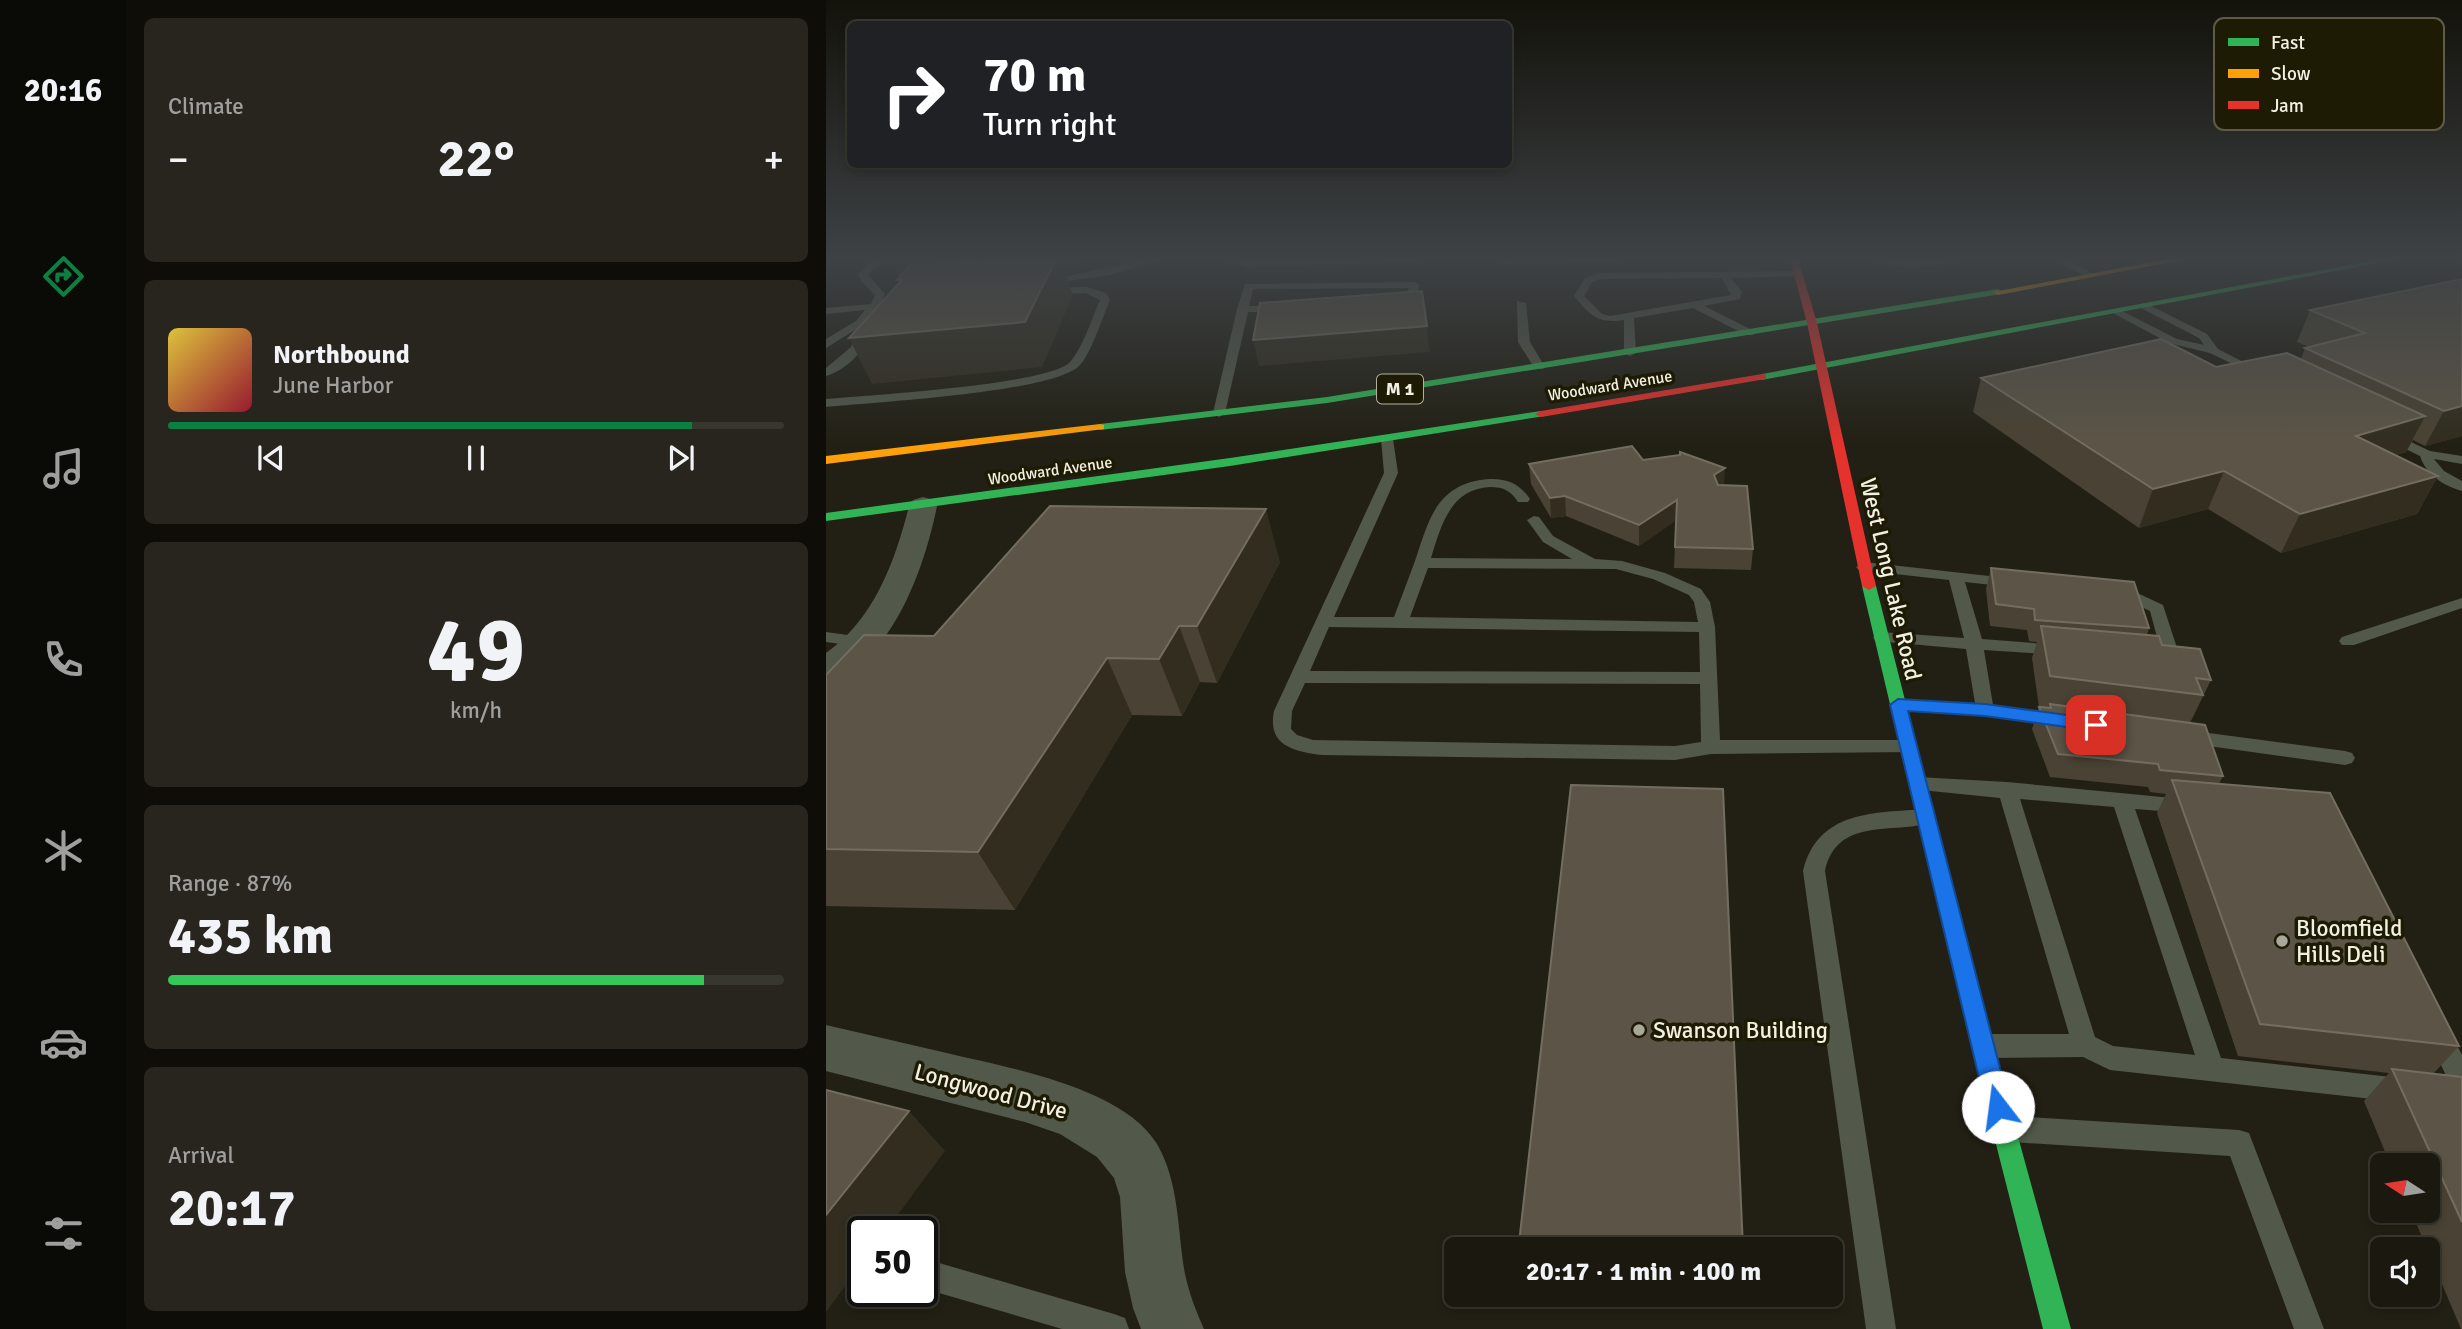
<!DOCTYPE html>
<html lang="en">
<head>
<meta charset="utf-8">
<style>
  body { margin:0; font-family:Signika,sans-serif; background:#27251d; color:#f1f3f6; height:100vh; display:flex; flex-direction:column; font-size:26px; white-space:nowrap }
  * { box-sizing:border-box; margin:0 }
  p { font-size:23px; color:#9fa09e }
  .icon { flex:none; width:38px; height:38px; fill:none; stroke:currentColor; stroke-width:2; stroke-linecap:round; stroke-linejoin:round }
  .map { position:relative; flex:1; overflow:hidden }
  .details { display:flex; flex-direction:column; gap:18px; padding:18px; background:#0e0d08; width:700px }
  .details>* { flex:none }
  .top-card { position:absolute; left:21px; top:21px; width:665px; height:147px; border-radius:10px; box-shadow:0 4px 10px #0003,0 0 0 2px #38372f; background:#202124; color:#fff; overflow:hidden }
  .needle { width:46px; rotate:282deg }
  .controls { position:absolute; left:1544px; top:1153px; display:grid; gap:14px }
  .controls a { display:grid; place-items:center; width:70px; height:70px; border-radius:10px; background:#1a180f; box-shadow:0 4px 10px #0003,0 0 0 2px #38372f; font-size:35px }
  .speed { position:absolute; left:21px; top:1216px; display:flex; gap:14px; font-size:35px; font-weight:700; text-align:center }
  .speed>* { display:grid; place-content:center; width:91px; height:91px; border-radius:50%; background:#1a180f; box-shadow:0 4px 10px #0003,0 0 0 2px #38372f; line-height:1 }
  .speed .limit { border:4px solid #111; border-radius:10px; background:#fff; color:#111 }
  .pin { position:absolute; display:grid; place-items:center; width:60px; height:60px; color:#fff; margin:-30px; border-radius:14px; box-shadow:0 4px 10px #0006 }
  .me { position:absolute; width:77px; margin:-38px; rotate:345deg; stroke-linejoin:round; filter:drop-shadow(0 0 5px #0008) }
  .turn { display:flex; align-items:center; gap:24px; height:147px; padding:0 21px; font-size:32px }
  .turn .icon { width:91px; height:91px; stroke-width:2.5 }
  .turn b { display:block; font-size:49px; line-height:60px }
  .big { font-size:52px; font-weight:800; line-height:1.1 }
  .details .widget { flex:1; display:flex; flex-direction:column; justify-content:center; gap:10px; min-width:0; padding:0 24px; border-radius:10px; background:#27251d }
  .details .dial { align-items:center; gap:0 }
  .dial b { font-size:91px; line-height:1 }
  .song { display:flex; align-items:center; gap:21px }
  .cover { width:84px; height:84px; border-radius:10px; background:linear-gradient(135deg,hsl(50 70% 55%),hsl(350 70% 35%)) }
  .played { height:7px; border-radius:4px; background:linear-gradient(90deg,#0b8043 85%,#38372f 85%) }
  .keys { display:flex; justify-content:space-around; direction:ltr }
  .heat { display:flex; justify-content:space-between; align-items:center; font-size:38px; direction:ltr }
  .charge { height:10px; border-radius:5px; background:linear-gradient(90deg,#34c759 87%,#38372f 0) }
  .trip { position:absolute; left:618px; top:1237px; width:399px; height:70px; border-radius:10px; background:#1a180f; box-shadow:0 4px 10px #0003,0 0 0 2px #38372f; font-weight:800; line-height:70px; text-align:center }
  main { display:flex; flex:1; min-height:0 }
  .tab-bar { display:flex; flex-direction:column; width:126px; justify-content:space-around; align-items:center; background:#0a0a06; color:#9fa09e }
  .tab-bar .icon { width:49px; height:49px }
  .tab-bar .current { color:#0b8043 }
  .tab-bar b { font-size:32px; color:#f1f3f6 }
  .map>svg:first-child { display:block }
</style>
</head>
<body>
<main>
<nav class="tab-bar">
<b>20:16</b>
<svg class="icon current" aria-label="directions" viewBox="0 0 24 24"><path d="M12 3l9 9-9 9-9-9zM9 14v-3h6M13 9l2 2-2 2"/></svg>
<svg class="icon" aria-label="music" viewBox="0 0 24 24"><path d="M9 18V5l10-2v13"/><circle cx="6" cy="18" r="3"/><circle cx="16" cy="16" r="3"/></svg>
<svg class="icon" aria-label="phone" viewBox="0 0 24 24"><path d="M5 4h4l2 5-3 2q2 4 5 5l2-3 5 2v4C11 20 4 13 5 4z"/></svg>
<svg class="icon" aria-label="climate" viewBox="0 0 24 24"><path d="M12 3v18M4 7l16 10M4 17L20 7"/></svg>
<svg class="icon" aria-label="car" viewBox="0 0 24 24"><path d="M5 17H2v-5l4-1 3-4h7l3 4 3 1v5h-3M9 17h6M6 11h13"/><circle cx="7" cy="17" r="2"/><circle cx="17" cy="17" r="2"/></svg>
<svg class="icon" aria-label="filters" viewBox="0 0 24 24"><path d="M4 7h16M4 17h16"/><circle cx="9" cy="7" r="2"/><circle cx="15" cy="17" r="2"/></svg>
</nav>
<section class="details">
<div class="widget"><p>Climate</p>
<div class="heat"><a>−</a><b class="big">22°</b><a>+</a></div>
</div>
<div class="widget">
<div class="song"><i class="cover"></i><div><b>Northbound</b><p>June Harbor</p></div></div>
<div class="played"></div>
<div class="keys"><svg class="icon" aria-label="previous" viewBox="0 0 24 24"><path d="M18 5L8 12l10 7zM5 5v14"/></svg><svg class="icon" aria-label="pause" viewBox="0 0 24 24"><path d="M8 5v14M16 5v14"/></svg><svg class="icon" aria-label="next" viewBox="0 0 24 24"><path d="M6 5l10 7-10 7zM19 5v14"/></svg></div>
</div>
<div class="widget dial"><b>49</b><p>km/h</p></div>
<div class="widget"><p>Range · 87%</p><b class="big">435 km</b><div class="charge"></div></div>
<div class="widget"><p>Arrival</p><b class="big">20:17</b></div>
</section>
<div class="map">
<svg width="1636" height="1329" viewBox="0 0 1636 1329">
  <rect width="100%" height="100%" fill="#222014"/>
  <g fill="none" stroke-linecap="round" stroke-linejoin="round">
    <path fill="#52584a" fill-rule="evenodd" d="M47 259H58L42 275 59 294 56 302 73 301 78 304 51 309 37 326 42 329C41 351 20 370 0 376V368L25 347 32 328 0 348V339L30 321 39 310 0 314V308L45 304 49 295 35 281 32 274Z
      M322 259H338L284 275 228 283 223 280Z
      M397 259 420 261 597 259 592 262 420 267Z
      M680 259H797L792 262 676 264V260Z
      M1047 259H1132C1114 269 1065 270 1047 259Z
      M1226 259H1239L1270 275 1262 277Z
      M1629 259H1636V263Z
      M972 271 975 272V276L905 278 916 292 914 299 878 306 928 331V335H920L867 308 808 318 810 353 804 356 798 353V320C771 324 764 315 748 296L759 278 774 273ZM896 278 905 295 784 316 776 314 758 296 766 282 775 279Z
      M589 282 594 285 586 307 581 310 571 307 577 304 583 288 427 289 423 306H457L462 309 457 312H422L399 413 393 417 387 413 411 309 419 284Z
      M261 287 280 293 284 300C277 316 264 357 252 367 220 393 50 402 0 407V399C43 395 218 385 243 363 255 352 267 316 274 300L260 293 223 294 218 291 223 288Z
      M691 301 700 303 704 342 719 367 717 369H709L692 342Z
      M1319 303 1381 334 1392 349 1437 372 1427 374 1384 353 1343 343 1285 312 1294 310 1351 339 1378 345 1373 338 1315 308V304Z
      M1564 432 1604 451 1636 456V464L1608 459 1618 471 1636 481V491C1618 486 1600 475 1594 456L1559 439 1558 436Z
      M561 435 567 439 572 473 508 617H568C575 598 582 580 589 561 603 519 611 483 663 479 681 478 694 484 704 499L702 502H692C685 491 678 487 664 487 624 489 615 526 605 558L746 559 717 542 701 520 708 516 713 517 727 536 769 559 796 561 839 573 875 589 884 602 889 627 894 740H1082L1089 742 1092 747 1089 752 885 754 849 760 496 755C468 751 441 746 448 711L558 473 555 439ZM602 568 790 569 827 579 863 595 868 602 872 622 584 617ZM503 627 873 632 874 672 484 671ZM479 683 874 684 875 742 849 746 487 740 471 735 465 729 466 711Z
      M1038 562 1190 579 1192 582 1184 587 1139 582 1156 639 1233 645 1242 650 1233 655 1158 650 1167 705 1232 714 1239 716 1241 720 1239 724 1232 726 1159 716 1066 709 1063 705 1066 701 1072 699 1149 703 1140 649 1049 641 1047 637 1055 632 1138 638 1123 580 1033 570 1030 567Z
      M1292 588 1307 591 1337 605 1352 651C1346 659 1330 663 1321 661L1318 657 1321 653 1334 648 1324 611 1297 598 1286 596 1284 593 1286 590Z
      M1636 598V608L1528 645H1516L1513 641 1516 637Z
      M0 632 36 637 45 642 36 647 0 642Z
      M1360 730 1519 751 1526 753 1529 758 1526 763 1519 765 1353 742 1351 737 1353 732Z
      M1092 777 1181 782 1367 800 1370 805 1367 810 1360 813 1309 809 1395 1058 1574 1078 1583 1081 1587 1090 1583 1099 1574 1102 1284 1070 1257 1057 1163 1058 1154 1054 1150 1046 1154 1038 1163 1034H1243L1174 798 1085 789 1082 784 1085 779ZM1194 799 1288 807 1369 1055 1287 1046 1269 1037Z
      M1100 809 1107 812 1110 817 1107 822C1067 835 1011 816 999 871L1070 1329H1040L977 871C992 810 1048 813 1100 809Z
      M1613 1025 1622 1028 1636 1055V1093L1627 1090 1601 1036 1604 1028Z
      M1186 1116 1413 1130 1423 1133 1498 1329H1468L1404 1156 1186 1142 1177 1138 1173 1129 1177 1120Z
      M96 1258 288 1314 299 1318 303 1329H236L96 1288Z"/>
    <path fill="#52584a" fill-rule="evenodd" d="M97 497 107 500 111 506C99 566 66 664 0 681V653C48 619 69 562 83 506L87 500Z
      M0 1025C42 1035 83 1044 125 1054 184 1068 297 1088 331 1144 354 1184 351 1230 359 1274 363 1293 370 1311 378 1329H315L307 1308 299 1272 294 1197 288 1178 271 1157 234 1134 199 1122 0 1071Z"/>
    <path fill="#30b455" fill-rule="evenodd" d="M1556 259H1574L936 380 931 377 936 374Z
      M1172 289 1177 292 1175 294 501 403 274 430 268 427 274 424 501 397Z
      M715 411 721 414 719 416 404 466 0 521V513L404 458Z
      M1043 582 1050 586 1167 1046 1245 1329H1217L1145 1046 1036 586Z"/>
    <path fill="#ff9f0a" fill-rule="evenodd" d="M1342 259H1361L1172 295 1167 292Z
      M274 424 278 425V429L0 464V456Z"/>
    <path fill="#e5322d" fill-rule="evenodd" d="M964 259H972L991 323 1050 586 1043 590 1036 586 981 323Z
      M936 374 940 375V379L715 417 709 414 715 411Z"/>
  </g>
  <path fill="#4a4234" d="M1636 279V436L1599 446 1587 440 1580 452 1570 455 1612 476 1591 514 1455 553 1382 509 1313 528 1147 412 1155 378 1390 367 1475 359 1479 348 1483 347 1471 342 1484 310Z
    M817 460 898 485 927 549 925 570 848 568 850 520 813 546 740 516 725 518 705 484 703 464Z
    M454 562 391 683 374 682 356 716 306 715 189 910 0 906V675L108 636Z
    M1165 568 1323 628 1321 635 1385 680 1364 723 1397 776 1393 784 1633 1046 1607 1074 1636 1077V1329H1635L1585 1211H1601V1166H1565L1538 1101 1563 1073 1412 1056 1331 813 1340 794 1324 792 1322 787 1224 777 1206 729 1213 707 1206 658 1211 642 1203 641 1201 630 1164 626 1160 589Z
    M693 1243 917 1249V1250H694Z"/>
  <path fill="#322d1f" d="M65 259H254L253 271 240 274 247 295 216 367 46 384 23 338 91 323 71 280H74Z
    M596 291 604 352 433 366 427 340Z
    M1636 406V436L1599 446 1618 411Z
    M1599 416 1580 452 1513 473 1530 436Z
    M899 468 898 488 887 495 888 475Z
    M1398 471 1382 509 1313 528 1327 489Z
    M1612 476 1591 514 1455 553 1474 514Z
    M739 496 740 516 725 518 724 498Z
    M851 500V520L813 546V525Z
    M440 509 454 562 391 683 371 626Z
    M353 626 374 682 356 716 333 659Z
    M281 658 306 715 189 910 152 852Z
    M83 1111 119 1151 59 1232H37V1262L0 1312V1215Z"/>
  <path fill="#5c5547" stroke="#736d5f" stroke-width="2" d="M164 259H230L199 322 23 338 76 280H71L83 266Z
    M1636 279V406L1618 411 1479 348 1539 333 1484 310Z
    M596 291 601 326 427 340 434 303Z
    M1335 339 1390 367 1461 353 1599 416 1530 436 1612 476 1474 514 1398 471 1327 489 1155 378Z
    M806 446 817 460 854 455V452L899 468 888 475 892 485 921 486 927 549 849 547 851 500 813 525 739 496 724 498 703 464Z
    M224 506 440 509 371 626H353L333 659 281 658 152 852 0 849V675L38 635 108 636Z
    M1165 568 1308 582 1323 628 1209 620 1208 609 1170 604Z
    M1215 626 1333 636 1336 645 1374 649 1385 680 1370 678 1377 695 1224 676Z
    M1224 704 1379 725 1397 776 1334 770 1332 764 1232 754 1213 707 1225 708Z
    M1346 780 1504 793 1633 1046 1434 1024Z
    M745 785 897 789 917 1249 693 1243Z
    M1566 1069 1636 1077V1222Z
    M0 1090 83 1111 0 1215Z"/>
  <linearGradient id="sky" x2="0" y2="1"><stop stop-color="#13120b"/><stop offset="0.58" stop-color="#3e4245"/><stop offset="1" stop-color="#3e4245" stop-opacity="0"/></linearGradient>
  <rect width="1636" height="445" fill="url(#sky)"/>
  <path fill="#1a73e8" stroke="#114b97" stroke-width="2" d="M1072 699 1159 704 1270 719 1278 725 1270 731 1159 716 1082 711 1184 1107 1180 1116 1172 1119 1163 1116 1160 1107 1064 705Z"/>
  <g fill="#a9a79a" stroke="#1e1b05" stroke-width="2.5">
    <circle cx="1456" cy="941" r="7"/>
    <circle cx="813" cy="1030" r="7"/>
  </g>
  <g text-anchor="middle" stroke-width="7" stroke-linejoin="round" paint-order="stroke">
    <g font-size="16" fill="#f2f0e2" stroke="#1e1b05">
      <text transform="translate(784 385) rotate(-9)" y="6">Woodward Avenue</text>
      <text transform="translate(224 470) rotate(-8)" y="6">Woodward Avenue</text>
    </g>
    <rect fill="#1e1b05" stroke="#b2b0a0" stroke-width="2" x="551" y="374.5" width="46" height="29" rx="5"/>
    <g font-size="18" font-weight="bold" fill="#f2f0e2">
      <text x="574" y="395">M 1</text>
    </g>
    <g font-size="23" fill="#f2f0e2" stroke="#1e1b05">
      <text transform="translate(1065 579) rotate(77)" y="8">West Long Lake Road</text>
      <text transform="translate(165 1091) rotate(15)" y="8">Longwood Drive</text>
    </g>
    <g font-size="23" fill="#f2f0e2" stroke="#1e1b05" text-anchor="start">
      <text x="1470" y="936">Bloomfield<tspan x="1470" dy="26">Hills Deli</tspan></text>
      <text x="827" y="1038">Swanson Building</text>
    </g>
  </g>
  <rect x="1388" y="18" width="230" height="112" rx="10" fill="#1e1b05" stroke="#5e5b47" stroke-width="2"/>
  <rect x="1402" y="38" width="31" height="8" fill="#30b455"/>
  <rect x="1402" y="69" width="31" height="9" fill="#ff9f0a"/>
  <rect x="1402" y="101" width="31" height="8" fill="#e5322d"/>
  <g font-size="19" fill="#f2f0e2">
    <text x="1445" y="49">Fast</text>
    <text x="1445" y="80">Slow</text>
    <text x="1445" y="112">Jam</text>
  </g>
</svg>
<div class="controls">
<a><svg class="needle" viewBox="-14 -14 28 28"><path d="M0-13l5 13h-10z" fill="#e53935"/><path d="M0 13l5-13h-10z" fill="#9fa09e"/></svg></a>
<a><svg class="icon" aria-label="sound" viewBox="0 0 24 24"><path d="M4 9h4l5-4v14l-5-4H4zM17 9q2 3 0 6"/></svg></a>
</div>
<div class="speed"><div class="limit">50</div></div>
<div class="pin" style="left:1270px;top:725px;background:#d93025"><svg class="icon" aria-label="arrive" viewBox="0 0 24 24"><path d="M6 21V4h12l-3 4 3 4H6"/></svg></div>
<svg class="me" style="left:1172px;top:1107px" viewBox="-20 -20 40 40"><circle r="19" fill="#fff"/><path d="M0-13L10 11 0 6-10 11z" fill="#1a73e8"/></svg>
<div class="trip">20:17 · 1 min · 100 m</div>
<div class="top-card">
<div class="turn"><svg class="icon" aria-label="right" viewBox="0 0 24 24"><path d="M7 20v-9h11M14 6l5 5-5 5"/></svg><div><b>70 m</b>Turn right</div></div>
</div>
</div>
</main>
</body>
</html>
